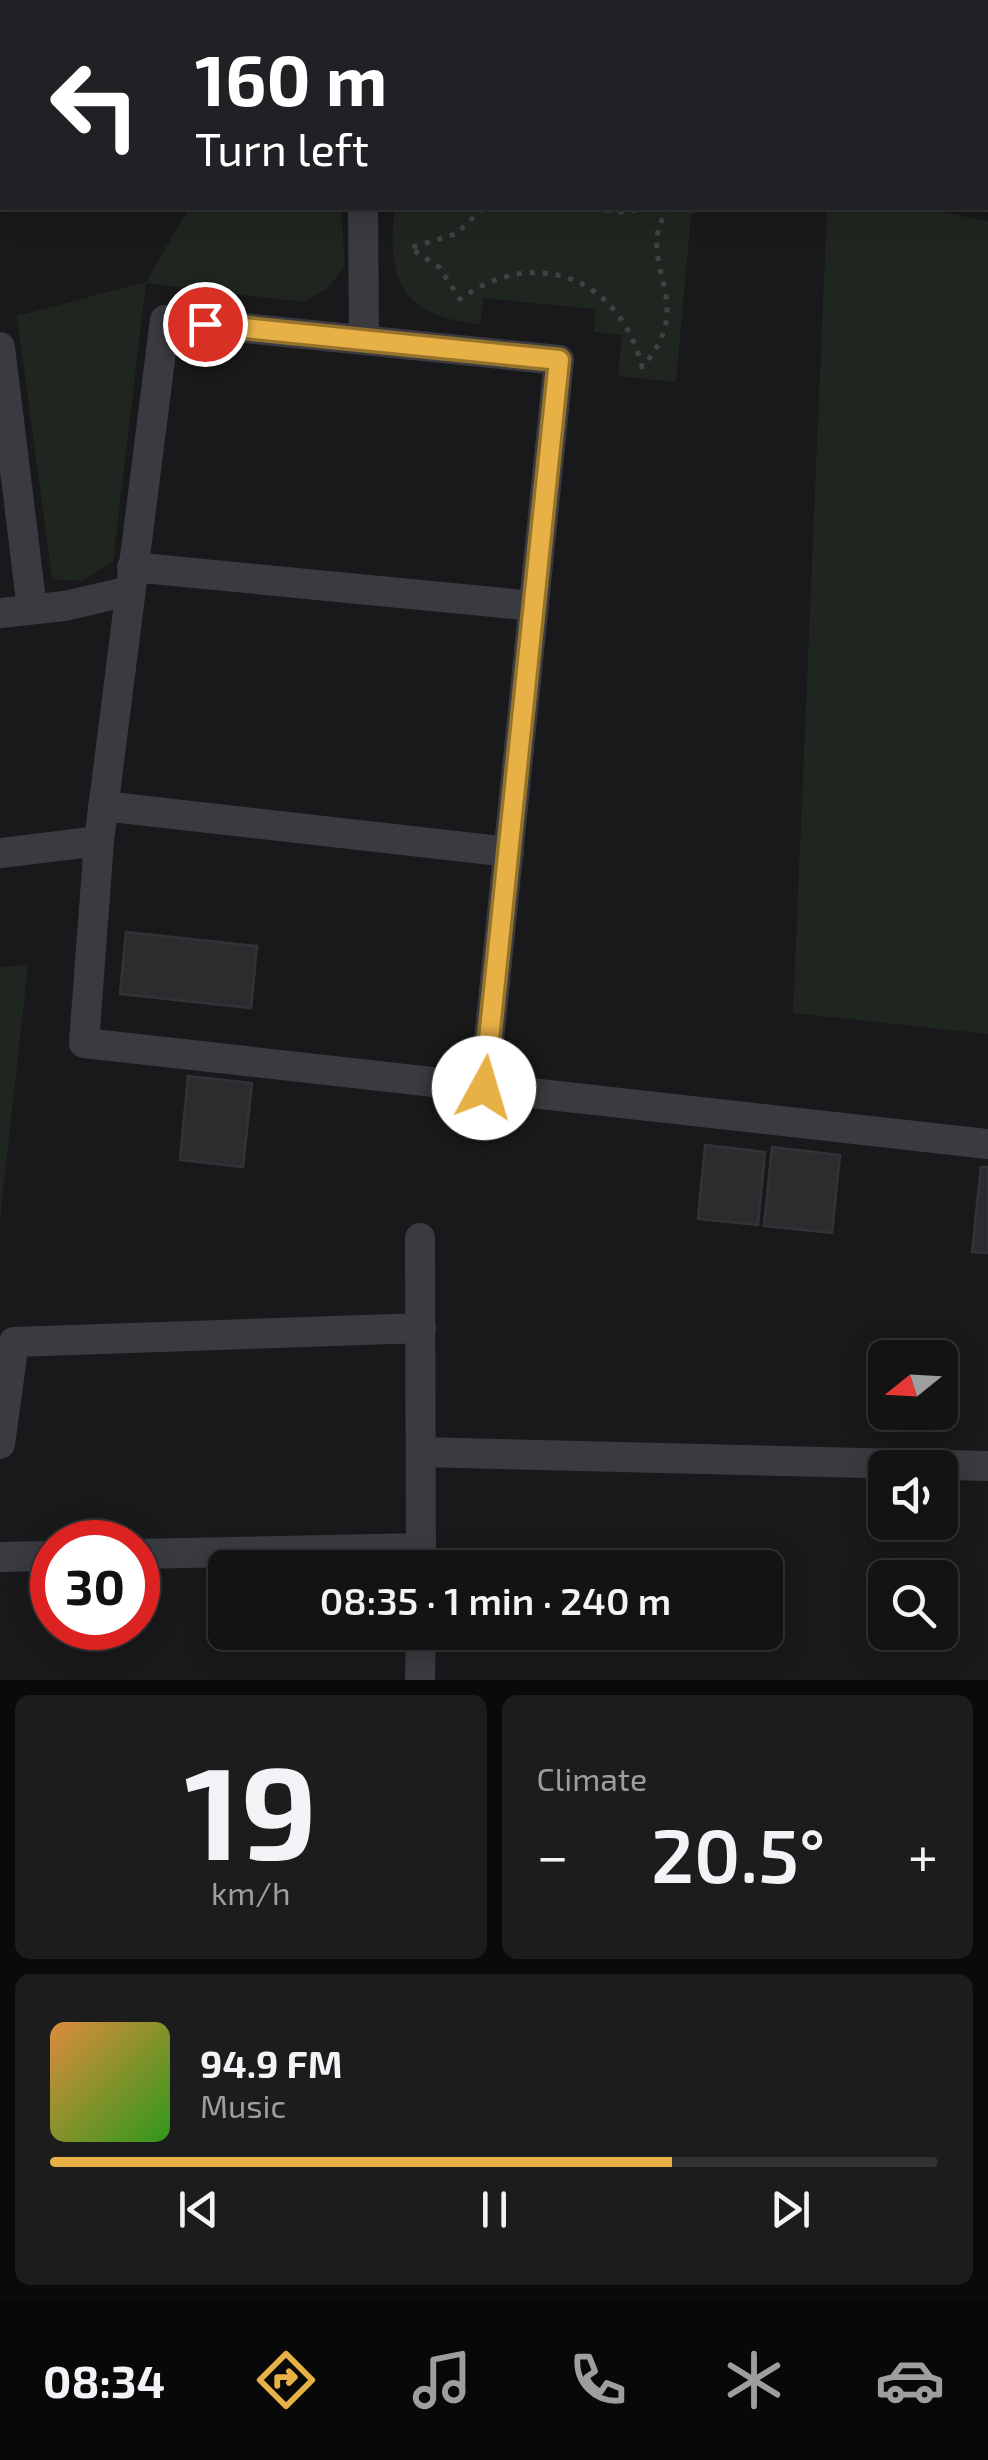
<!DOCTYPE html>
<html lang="en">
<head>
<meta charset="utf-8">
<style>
  body { margin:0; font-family:"Exo 2",sans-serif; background:#1c1c1d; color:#f1f3f6; height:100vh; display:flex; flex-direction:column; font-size:38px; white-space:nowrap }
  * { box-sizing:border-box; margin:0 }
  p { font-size:32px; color:#9d9ea0 }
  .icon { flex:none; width:55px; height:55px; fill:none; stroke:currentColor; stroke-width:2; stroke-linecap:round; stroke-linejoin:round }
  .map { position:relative; height:1680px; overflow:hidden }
  .drawer { display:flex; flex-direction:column; gap:15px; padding:15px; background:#0a0a0b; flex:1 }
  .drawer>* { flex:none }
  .guide { position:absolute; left:0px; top:0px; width:990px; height:210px; box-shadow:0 5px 25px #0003,0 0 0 2px #323234; background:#202124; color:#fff; overflow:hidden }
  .needle { width:65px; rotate:252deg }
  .buttons { position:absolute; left:868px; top:1340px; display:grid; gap:20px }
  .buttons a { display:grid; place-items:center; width:90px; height:90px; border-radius:15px; background:#131314; box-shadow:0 5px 25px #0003,0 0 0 2px #323234; font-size:50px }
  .speed { position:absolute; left:30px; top:1520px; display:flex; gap:20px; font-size:50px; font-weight:700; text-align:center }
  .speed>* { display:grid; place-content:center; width:130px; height:130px; border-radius:50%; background:#131314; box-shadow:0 5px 25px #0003,0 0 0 2px #323234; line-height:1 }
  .speed .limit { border:15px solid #d22; background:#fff; color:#111 }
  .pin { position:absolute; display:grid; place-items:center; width:85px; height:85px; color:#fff; margin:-42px; border:5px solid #fff; border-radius:50%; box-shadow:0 2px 10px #0007 }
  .me { position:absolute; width:110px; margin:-55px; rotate:6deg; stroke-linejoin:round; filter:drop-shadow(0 0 8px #0008) }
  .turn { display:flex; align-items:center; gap:35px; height:210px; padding:0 30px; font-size:45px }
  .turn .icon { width:130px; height:130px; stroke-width:2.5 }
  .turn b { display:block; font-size:70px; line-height:85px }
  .big { font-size:75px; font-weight:600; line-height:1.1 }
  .drawer .card { flex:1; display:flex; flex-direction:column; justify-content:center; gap:15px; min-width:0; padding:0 35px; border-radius:15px; background:#1c1c1d }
  .drawer .dial { align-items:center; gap:0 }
  .dial b { font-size:130px; line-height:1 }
  .song { display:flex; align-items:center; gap:30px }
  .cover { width:120px; height:120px; border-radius:15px; background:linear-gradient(135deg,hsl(30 70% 55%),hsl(110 70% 35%)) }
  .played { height:10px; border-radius:5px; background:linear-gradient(90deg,#e7b145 70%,#323234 70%) }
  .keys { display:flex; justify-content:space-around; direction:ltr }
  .heat { display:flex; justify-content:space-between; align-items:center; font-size:55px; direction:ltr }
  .drawer .tiles { flex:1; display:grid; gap:15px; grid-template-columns:1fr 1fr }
  .card:last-child { grid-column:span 2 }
  .trip { position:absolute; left:208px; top:1550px; width:575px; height:100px; border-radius:15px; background:#131314; box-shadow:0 5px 25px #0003,0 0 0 2px #323234; font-weight:600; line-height:100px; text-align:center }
  .menu { display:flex; height:160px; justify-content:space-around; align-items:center; background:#080808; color:#9d9ea0 }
  .menu .icon { width:70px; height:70px }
  .menu .on { color:#e7b145 }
  .menu b { font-size:45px; color:#f1f3f6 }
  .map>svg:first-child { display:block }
</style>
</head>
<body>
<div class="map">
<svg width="988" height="1680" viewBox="0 0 988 1680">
  <rect width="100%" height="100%" fill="#19191b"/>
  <path fill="#1f2620" d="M189 208H341L345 267 326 289 304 302 146 283 113 562 81 581 52 579 17 316 146 282Z
    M395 208H724L691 214 676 382 618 376 622 335 594 332 595 309 483 298 480 324C404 317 385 282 395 208Z
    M827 208H923L988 221V1034L793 1013Z
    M28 965 0 1221V967Z"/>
  <path fill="#2c2c2f" stroke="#333337" stroke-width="2.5" d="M126 932 257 946 251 1008 120 994Z
    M188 1076 252 1083 243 1167 180 1160Z
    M705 1145 765 1152 758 1225 698 1219Z
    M772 1147 840 1155 832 1233 764 1226Z
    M981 1167H988V1253L972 1252Z"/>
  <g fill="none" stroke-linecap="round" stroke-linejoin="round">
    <path stroke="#404247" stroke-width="5" stroke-dasharray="5 8" stroke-linecap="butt" d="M483 208 456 234 410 248 439 267 460 299C535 245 620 277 642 367 702 301 630 261 669 208
      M593 208 619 212 659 208"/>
    <path stroke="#3a3b40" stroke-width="30" d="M357 0V2
      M0 156H2
      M363 208 364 340
      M0 347 32 609
      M132 567 534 606
      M0 613 65 606 129 591
      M103 806 509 852
      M0 853 99 841
      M484 1088 559 360 165 320 99 841 84 1043 988 1144
      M420 1238 421 1568
      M0 1444 14 1342 421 1328
      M421 1452 988 1466
      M138 1554 421 1548
      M0 1557 52 1556
      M420 1680 421 1632"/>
  </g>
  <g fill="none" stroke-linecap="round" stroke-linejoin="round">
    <defs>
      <path id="route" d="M205 324 559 360 484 1088"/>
    </defs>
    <use href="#route" stroke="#96732d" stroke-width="25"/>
    <use href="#route" stroke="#e7b145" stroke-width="18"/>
  </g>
</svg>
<div class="buttons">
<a><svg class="needle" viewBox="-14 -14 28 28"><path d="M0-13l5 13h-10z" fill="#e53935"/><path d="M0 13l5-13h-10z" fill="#9d9ea0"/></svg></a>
<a><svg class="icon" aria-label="sound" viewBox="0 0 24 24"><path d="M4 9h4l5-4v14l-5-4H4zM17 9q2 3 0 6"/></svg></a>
<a><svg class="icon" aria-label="search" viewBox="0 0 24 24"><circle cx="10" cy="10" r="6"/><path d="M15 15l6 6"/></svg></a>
</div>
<div class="speed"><div class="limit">30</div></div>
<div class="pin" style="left:205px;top:324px;background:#d93025"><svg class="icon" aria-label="arrive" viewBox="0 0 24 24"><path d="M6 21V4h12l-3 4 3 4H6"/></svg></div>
<svg class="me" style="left:484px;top:1088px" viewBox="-20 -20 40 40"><circle r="19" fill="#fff"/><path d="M0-13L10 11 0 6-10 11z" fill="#e7b145"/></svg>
<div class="trip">08:35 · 1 min · 240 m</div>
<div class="guide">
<div class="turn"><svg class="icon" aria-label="left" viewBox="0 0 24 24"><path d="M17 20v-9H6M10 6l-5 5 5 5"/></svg><div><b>160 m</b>Turn left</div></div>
</div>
</div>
<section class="drawer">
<div class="tiles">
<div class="card dial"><b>19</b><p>km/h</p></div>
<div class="card"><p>Climate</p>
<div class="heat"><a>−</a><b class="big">20.5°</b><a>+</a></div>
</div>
<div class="card">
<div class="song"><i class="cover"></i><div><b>94.9 FM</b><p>Music</p></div></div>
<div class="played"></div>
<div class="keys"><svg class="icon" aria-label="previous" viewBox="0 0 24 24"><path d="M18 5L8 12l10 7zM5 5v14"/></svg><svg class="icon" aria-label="pause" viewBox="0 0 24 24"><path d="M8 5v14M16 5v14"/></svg><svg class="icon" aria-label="next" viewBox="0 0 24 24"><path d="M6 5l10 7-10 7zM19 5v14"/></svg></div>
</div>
</div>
</section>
<nav class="menu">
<b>08:34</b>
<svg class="icon on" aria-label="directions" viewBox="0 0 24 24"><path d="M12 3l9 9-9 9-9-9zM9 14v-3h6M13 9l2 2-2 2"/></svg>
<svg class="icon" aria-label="music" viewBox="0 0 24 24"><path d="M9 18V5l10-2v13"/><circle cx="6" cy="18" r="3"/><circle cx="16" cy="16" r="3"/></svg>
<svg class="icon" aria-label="phone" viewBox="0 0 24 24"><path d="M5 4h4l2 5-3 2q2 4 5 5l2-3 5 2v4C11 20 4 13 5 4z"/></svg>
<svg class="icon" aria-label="climate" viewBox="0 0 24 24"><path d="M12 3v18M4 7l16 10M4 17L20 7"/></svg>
<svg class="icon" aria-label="car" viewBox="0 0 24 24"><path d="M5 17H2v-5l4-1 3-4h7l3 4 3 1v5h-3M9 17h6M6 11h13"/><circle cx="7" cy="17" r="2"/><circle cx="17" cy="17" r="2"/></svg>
</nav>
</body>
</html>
